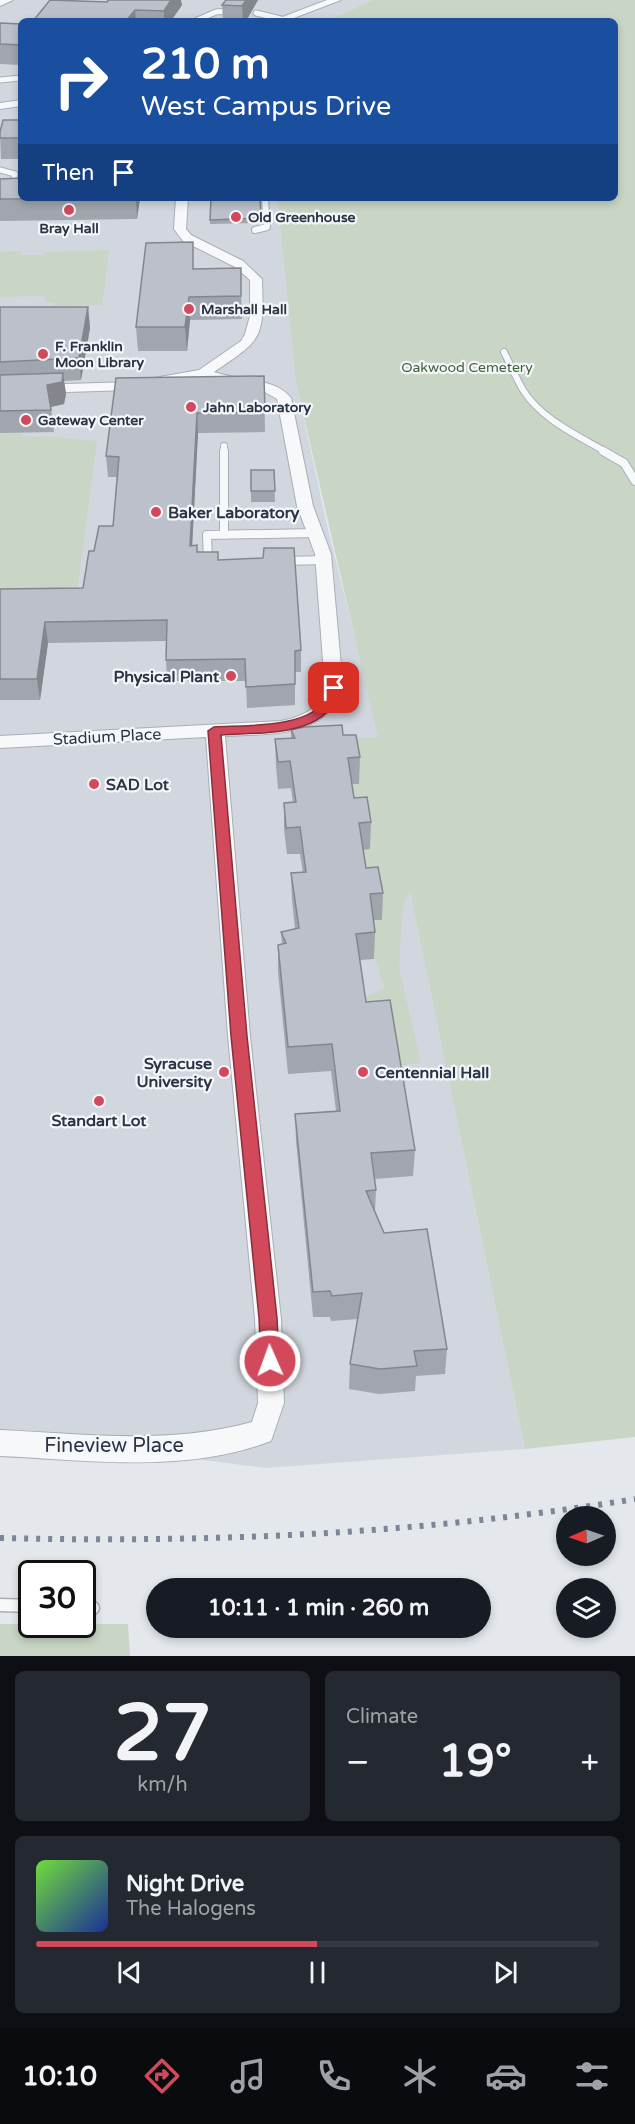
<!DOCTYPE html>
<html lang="en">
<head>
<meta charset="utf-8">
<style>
  body { margin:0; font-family:"Varela Round",sans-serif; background:#242831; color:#f1f3f6; height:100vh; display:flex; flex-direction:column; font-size:22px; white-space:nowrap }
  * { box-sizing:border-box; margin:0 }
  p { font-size:20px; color:#9ea1a6 }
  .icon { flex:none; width:33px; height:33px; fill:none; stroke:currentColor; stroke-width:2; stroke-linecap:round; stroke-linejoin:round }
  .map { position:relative; height:1656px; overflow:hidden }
  .sheet { display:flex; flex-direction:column; gap:15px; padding:15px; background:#0d0f14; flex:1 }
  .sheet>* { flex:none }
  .hud { position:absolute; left:18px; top:18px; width:600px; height:183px; border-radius:9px; box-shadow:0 3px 9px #0003; background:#1a4fa0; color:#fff; overflow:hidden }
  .needle { width:39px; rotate:268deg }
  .fabs { position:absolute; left:556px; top:1506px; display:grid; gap:12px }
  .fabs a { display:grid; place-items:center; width:60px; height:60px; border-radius:50%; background:#171b24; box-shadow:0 3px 9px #0003; font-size:30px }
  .speed { position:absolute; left:18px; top:1560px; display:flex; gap:12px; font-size:30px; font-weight:700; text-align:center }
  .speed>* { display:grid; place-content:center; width:78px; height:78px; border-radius:50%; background:#171b24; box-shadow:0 3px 9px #0003; line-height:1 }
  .speed .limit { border:3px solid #111; border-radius:9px; background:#fff; color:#111 }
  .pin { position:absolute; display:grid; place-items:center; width:51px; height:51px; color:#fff; margin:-26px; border-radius:12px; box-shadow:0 3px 9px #0006 }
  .me { position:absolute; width:66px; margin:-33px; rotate:358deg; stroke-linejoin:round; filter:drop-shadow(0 0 4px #0008) }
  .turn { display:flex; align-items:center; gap:21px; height:126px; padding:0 24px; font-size:27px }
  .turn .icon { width:78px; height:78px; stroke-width:2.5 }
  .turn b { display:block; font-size:42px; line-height:51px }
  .then { display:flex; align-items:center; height:57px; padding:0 24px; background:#0003; gap:12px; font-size:22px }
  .big { font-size:45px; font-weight:700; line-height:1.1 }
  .sheet .card { flex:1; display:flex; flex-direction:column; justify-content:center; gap:9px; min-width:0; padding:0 21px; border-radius:9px; background:#242831 }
  .sheet .dial { align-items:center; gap:0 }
  .dial b { font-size:78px; line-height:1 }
  .song { display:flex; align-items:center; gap:18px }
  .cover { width:72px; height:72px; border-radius:9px; background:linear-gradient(135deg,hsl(100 70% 55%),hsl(230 70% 35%)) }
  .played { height:6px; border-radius:3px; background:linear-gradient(90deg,#d1495b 50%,#363941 50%) }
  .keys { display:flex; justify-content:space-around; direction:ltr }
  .heat { display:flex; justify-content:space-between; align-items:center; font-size:33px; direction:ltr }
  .sheet .tiles { flex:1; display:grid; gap:15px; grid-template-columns:1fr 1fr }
  .card:last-child { grid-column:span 2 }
  .trip { position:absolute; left:146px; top:1578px; width:345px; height:60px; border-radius:30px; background:#171b24; box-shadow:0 3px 9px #0003; font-weight:700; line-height:60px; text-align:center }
  .dock { display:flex; height:96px; justify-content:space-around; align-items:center; background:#090b0e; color:#9ea1a6 }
  .dock .icon { width:42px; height:42px }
  .dock .current { color:#d1495b }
  .dock b { font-size:27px; color:#f1f3f6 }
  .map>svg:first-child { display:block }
</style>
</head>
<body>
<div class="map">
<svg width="635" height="1656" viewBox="0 0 635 1656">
  <rect width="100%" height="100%" fill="#e4e7ec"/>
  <path fill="#d2d6de" d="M0 0H372L327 21H21V198H277L296 383 327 525 373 710 525 1449 265 1468 0 1434Z"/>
  <path fill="#c9d6c5" d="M372 0H635V1437L525 1449 410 891 405 900 402 915 399 968 421 1063 395 1066 361 1000 385 988 379 974 380 968 374 959 353 825 336 740 378 737 296 383 277 198H615V21H327Z
    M109 250 102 305 54 306V303L45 302V296L0 297V252L21 251V255H44L45 252Z
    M22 432V437L43 436 97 441 76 600 0 606V433Z
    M0 1624H128L130 1656H0Z"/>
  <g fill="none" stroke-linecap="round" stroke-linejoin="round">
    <defs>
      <path id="lane-far3" d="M256 13 281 19
        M195 21 216 12 227 11
        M0 80 21 78
        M0 170 15 174 11 190
        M265 198V201"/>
      <path id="lane-far2" d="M255 230 267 227 265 199
        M504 352C510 364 516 378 523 390 541 419 577 435 606 452
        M224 446V452"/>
      <path id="lane-far1" d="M224 451V535
        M603 451 624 463 635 481
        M285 561 324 560
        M208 562 207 535 315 533"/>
      <path id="lane" d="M0 1605 32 1606
        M82 1608H93"/>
      <path id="street" d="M0 0H13L0 6Z
        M327 0H341L286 21H272Z
        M21 100V106L0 109V103Z
        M176 198H188L186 229 191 235 243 261 262 279C264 339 263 339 214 372 238 381 275 377 291 398L313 506 331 554 343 688C328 738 267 734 225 736L250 1036 281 1319 284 1403 271 1441C186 1474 89 1460 0 1456V1430C84 1434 169 1445 252 1422L258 1403 255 1319 228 1036 206 737 0 748V736L281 721C302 717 319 709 325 688L315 554 297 506 277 399 263 391 230 386 202 377 132 390 0 394V386L132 382 199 370 241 341 245 334 250 316V280L235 267 183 241 174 229Z"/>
    </defs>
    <use href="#lane-far3" stroke="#a9aeb7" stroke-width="7"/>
    <use href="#lane-far2" stroke="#a9aeb7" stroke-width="8"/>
    <use href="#lane-far1" stroke="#a9aeb7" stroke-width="10"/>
    <use href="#lane" stroke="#a9aeb7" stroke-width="15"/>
    <use href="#street" stroke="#a9aeb7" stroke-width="2"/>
    <use href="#lane-far3" stroke="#f7f8fa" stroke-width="5"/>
    <use href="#lane-far2" stroke="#f7f8fa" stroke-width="6"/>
    <use href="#lane-far1" stroke="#f7f8fa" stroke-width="8"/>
    <use href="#lane" stroke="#f7f8fa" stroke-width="12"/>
    <use href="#street" fill="#f7f8fa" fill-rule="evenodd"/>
    <path stroke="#7d8696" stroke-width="6" stroke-dasharray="4 8" stroke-linecap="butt" d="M0 1538C217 1543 420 1534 635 1499"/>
  </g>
  <path fill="#a1a5ae" d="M258 0 246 21H223L222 5Z
    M182 5 171 21H33Z
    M0 23 21 24V65L0 64Z
    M21 120V159H1L0 132Z
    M0 179 21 198H140L137 219 0 221Z
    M260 198 261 223 210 224V220Z
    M194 269 241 291 242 319 190 320 187 351H138L136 327Z
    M0 307H88L90 328 81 380 64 381 66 394 64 404 51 407 54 432 0 433Z
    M264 376 265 432 198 433 192 546 197 545V552H218V560L301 650V672H295V705L247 708 246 681H167L166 660V641L48 643 40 700H0V589L83 588 94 551 113 526 117 477H108L106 456Z
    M251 470H274L275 502H251Z
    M291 730 343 735 360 757 359 784H352L354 798 371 822 370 849 363 850 366 868 383 893 382 920H374L375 932 374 959 360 960 366 1002 415 1150 413 1176 374 1179 376 1190 375 1211 384 1233 447 1349 445 1374 416 1376 415 1391 379 1394 349 1389 350 1364 358 1319 331 1321 330 1317H313L296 1141 295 1114 336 1111 331 1071 288 1074 278 972V945L282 944 281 932 295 929 292 900 291 873H303L300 854H287L284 830V803H293L291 788 278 789 276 766 275 739 291 738Z"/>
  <path fill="#83868d" d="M171 0H181L182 5 171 21H164V11Z
    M246 0H258L246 21H243L242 6Z
    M135 10 136 21H126Z
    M136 198H140L137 219Z
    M189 297 190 320 187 351 185 327Z
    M88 307 90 328 81 380 79 358Z
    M63 373 66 394 64 404 50 407 47 385Z
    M197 413 198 433 191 567 190 546Z
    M45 622 48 643 40 700 37 679Z"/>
  <path fill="#bbc0ca" stroke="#83868d" stroke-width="1.5" d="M50 0 107 2 108 0H171L164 11 135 10 126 21H33Z
    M226 0H246L242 6 222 5Z
    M0 23 21 24V45L0 44Z
    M3 120H21V138H0V132Z
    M21 178V198H82L0 199V179Z
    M211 198H260L261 218 210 220Z
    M193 242V269L241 268V296L189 297 185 327H136L146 243Z
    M0 307H88L79 358 0 362Z
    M63 373 62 382 47 385 51 410 0 411V375Z
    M264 376 265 412 197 413 190 546 197 545V552H218V560L263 558 264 548H294L301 650 295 651V684L246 687 245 659 166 660 167 620 45 622 37 679H0V589L83 588 89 551H94L99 526H113L119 457 106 456 116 378Z
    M251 470H274L275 491H251Z
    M342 725 343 735H356L360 757 348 758 354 798 367 797 371 822 359 823 366 868 378 867 383 893 370 894 375 932 356 934 366 1002 390 1000 415 1150 371 1153 376 1190 366 1191 384 1233 427 1229 447 1349 414 1351 417 1366 380 1369 350 1364 362 1293 332 1296 330 1291 313 1292 295 1114 340 1111 332 1044 288 1047 278 945 286 943 281 932 299 928 291 873 306 872 300 827 286 828 284 803 296 802 290 761 278 762 275 739 295 738 291 730 304 727Z"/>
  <path fill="#d1495b" stroke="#882f3b" stroke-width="1.5" d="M334 684 340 688C330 738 261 732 221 735L247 1036 277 1318 279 1361 276 1366 270 1369 263 1366 261 1361 259 1318 231 1036 208 731 214 727C243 725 311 729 326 698 328 694 327 689 330 685Z"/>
  <g fill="#d1495b" stroke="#f4f6f9" stroke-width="2">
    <circle cx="69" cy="210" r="6"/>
    <circle cx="236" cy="217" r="6"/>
    <circle cx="189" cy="309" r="6"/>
    <circle cx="43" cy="354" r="6"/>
    <circle cx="191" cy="407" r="6"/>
    <circle cx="26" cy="420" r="6"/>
    <circle cx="156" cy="512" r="6"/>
    <circle cx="231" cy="676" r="6"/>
    <circle cx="94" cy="784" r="6"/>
    <circle cx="224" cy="1072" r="6"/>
    <circle cx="363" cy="1072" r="6"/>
    <circle cx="99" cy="1101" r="6"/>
  </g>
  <g text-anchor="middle" stroke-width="4.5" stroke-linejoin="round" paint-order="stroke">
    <g font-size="14" font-weight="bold" fill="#2b3445" stroke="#f4f6f9" text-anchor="start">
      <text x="248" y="222">Old Greenhouse</text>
      <text x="69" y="233" text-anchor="middle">Bray Hall</text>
      <text x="201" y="314">Marshall Hall</text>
      <text x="55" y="351">F. Franklin<tspan x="55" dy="16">Moon Library</tspan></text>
      <text x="203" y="412">Jahn Laboratory</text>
      <text x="38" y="425">Gateway Center</text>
    </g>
    <g font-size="14" fill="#3f6138" stroke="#f4f6f9">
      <text x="467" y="372">Oakwood Cemetery</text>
    </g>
    <g font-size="16" font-weight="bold" fill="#2b3445" stroke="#f4f6f9" text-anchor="start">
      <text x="168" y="518">Baker Laboratory</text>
      <text x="219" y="682" text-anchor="end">Physical Plant</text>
      <text x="106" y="790">SAD Lot</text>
      <text x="212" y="1069" text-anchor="end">Syracuse<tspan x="212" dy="18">University</tspan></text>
      <text x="375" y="1078">Centennial Hall</text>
      <text x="99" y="1126" text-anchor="middle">Standart Lot</text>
    </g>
    <g font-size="16" fill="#2b3445" stroke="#f4f6f9">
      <text transform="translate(107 736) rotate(-3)" y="6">Stadium Place</text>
    </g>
    <g font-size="20" fill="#2b3445" stroke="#f4f6f9">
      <text x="114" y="1452">Fineview Place</text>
    </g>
  </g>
</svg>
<div class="fabs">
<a><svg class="needle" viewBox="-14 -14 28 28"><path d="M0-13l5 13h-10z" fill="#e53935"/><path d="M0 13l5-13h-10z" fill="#9ea1a6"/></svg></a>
<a><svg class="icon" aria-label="layers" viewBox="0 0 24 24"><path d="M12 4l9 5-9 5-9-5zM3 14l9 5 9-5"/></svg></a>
</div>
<div class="speed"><div class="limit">30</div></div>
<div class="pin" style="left:334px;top:688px;background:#d93025"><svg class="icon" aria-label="arrive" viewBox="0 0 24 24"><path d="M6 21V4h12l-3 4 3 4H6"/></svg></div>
<svg class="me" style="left:270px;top:1361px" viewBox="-20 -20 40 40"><circle r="17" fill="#d1495b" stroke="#fff" stroke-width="3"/><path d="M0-11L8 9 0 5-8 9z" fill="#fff"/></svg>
<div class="trip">10:11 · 1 min · 260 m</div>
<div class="hud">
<div class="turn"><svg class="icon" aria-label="right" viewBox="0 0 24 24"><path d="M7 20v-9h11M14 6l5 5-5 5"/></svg><div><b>210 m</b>West Campus Drive</div></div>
<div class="then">Then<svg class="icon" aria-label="arrive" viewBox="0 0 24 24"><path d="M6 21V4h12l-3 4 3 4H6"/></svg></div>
</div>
</div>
<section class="sheet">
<div class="tiles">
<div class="card dial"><b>27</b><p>km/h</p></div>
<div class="card"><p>Climate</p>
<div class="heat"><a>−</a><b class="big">19°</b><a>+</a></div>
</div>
<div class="card">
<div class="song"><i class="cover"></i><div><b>Night Drive</b><p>The Halogens</p></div></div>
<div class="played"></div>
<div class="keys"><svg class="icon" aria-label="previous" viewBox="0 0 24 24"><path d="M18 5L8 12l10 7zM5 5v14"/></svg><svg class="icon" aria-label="pause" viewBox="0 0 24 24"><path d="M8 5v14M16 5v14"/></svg><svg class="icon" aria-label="next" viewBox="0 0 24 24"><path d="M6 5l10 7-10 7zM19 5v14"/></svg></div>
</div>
</div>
</section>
<nav class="dock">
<b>10:10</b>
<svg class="icon current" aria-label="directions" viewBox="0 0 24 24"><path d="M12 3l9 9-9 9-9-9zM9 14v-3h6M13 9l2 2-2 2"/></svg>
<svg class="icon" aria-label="music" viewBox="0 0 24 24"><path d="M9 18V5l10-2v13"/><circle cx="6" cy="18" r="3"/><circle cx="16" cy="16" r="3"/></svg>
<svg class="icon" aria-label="phone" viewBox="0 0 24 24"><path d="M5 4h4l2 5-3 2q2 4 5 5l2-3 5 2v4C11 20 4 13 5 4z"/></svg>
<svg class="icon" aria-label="climate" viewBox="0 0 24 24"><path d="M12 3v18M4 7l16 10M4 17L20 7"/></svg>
<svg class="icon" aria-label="car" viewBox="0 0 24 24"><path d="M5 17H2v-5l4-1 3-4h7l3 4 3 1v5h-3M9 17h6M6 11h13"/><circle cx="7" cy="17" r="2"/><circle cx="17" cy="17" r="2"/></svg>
<svg class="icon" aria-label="filters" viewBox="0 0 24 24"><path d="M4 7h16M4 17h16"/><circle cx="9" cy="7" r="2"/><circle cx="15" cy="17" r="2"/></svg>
</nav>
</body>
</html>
